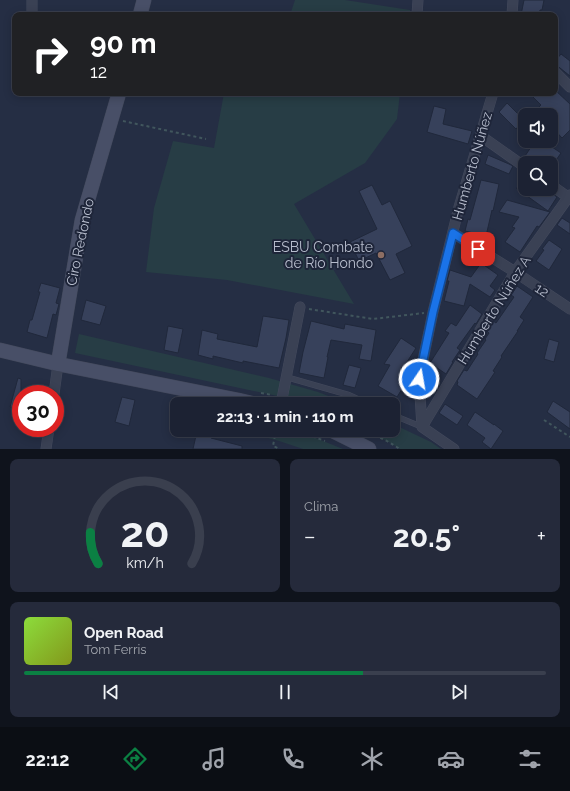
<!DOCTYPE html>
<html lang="es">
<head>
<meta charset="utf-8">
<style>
  body { margin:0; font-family:Raleway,sans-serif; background:#252a3b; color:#f1f3f6; height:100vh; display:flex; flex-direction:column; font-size:15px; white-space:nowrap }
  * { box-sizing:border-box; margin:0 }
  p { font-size:13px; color:#a0a4ac }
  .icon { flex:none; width:22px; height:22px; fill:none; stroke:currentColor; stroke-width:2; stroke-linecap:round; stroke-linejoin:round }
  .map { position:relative; height:449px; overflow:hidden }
  .side { display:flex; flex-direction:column; gap:10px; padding:10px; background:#0f131c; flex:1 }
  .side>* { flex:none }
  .guide { position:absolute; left:12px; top:12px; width:546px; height:84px; border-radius:8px; box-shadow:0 2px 10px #0003,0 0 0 1px #3a3f4e; background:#202124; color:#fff; overflow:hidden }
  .fabs { position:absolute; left:518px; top:108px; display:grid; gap:8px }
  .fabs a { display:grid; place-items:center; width:40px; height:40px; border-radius:8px; background:#1c2233; box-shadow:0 2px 10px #0003,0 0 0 1px #3a3f4e; font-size:20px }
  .speed { position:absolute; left:12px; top:385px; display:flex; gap:8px; font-size:20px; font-weight:700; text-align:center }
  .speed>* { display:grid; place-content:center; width:52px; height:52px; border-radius:50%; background:#1c2233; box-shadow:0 2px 10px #0003,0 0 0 1px #3a3f4e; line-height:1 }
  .speed .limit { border:6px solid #d22; background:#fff; color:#111 }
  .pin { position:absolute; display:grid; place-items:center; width:34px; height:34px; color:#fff; margin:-17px; border-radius:8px; box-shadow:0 2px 6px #0006 }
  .me { position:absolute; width:44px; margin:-22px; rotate:12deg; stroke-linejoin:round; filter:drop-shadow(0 0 3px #0008) }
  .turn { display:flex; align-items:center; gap:14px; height:84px; padding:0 12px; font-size:18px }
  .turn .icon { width:52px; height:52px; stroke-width:2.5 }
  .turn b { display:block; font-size:28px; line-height:34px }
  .big { font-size:30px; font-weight:700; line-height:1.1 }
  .side .card { flex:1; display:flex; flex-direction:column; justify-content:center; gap:6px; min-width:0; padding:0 14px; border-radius:8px; background:#252a3b }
  .side .dial { align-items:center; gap:0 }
  .dial svg { height:104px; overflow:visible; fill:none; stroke:#3a3f4e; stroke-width:7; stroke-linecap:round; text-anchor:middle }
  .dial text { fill:#f1f3f6; stroke:none }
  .song { display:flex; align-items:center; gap:12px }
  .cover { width:48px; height:48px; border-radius:6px; background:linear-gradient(135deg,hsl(90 70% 55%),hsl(70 70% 35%)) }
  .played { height:4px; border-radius:2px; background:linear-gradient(90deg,#0b8043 65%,#3a3f4e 65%) }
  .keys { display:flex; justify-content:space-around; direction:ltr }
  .heat { display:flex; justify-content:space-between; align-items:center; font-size:22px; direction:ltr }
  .side .tiles { flex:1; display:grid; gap:10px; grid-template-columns:1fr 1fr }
  .card:last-child { grid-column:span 2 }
  .trip { position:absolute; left:170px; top:397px; width:230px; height:40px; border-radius:8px; background:#1c2233; box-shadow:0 2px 10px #0003,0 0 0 1px #3a3f4e; font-weight:700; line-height:40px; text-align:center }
  .dock { display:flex; height:64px; justify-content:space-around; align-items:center; background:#0b0e14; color:#a0a4ac }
  .dock .icon { width:28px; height:28px }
  .dock .selected { color:#0b8043 }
  .dock b { font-size:18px; color:#f1f3f6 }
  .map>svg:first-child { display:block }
</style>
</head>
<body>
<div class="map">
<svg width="570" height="449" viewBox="0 0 570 449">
  <rect width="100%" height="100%" fill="#252e44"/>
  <path fill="#273d45" d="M295 0H345L410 10V15H290Z
    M224 93H400L397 119 365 163 294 204 354 304 227 280 146 272 154 208 173 141 214 148Z
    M79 334 269 378 318 392 349 404H304L282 397 75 353Z
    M393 424 431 442 441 449H400L387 441 364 430H393Z
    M238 430H296L343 449H303L279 441Z"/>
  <path fill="#37415b" stroke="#20283b" d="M524 0H544L542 10H540L539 15H521Z
    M561 54 570 61V76L555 64V61Z
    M555 90 570 104V130L562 138 551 126V115H546L538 108 541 105 529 93H555Z
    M507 103 524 120 516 129 499 112Z
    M434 106 446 109 443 124 472 131 468 144 427 132Z
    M535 141H541L545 144 546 143 561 153 554 163H536L525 156Z
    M488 155 509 164 513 166 509 174 485 164Z
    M481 180 499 184 493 211 492 210 486 236 465 231 468 219 470 220Z
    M372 185 382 205 390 201 412 246 396 254 405 273 390 280 376 253 359 261 350 242 377 229 359 191Z
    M516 188 533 192 534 189H545L557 197 548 211Z
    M507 200 550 212 539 227 537 226 520 252 505 242 515 228 512 227 519 217 499 212Z
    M562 218 570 223V234L557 225Z
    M549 240 562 249 549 270 536 261 544 250 542 249Z
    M481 263 498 275 490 286 495 290 490 297 470 284 464 306 444 301 449 281H447L450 270 471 277Z
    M41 283 60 288 56 303 59 304 56 315 53 314 47 338 27 332 30 320H32L40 292H38Z
    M517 286 533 297 520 317 524 320 517 331H518L501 356 502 357 493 371 495 372 477 399 457 385 458 382 457 381 464 370 467 371 478 354 477 353 486 340 485 339 489 333 487 331 493 321 496 323 514 297 511 295Z
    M86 300 106 306 100 325 81 320Z
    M470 305 482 314 476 324 475 323 457 348 460 350 452 362H453L446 374 430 363 449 333 445 331 451 323 456 326Z
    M263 316 289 320 286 338 279 368 243 361V363L213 356V359L198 355 202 330 218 334 217 339 257 347Z
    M311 321 344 329 345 324 376 330 371 361 359 359 362 345 331 340 327 357H328L324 378 299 373 303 352Z
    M168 326 183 329 178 353 164 350Z
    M401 338 416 348 407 362 411 364 399 383 404 386 397 397 378 386 390 365 384 364Z
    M549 339 559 342 554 362 544 359Z
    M349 365 361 368 355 388 343 385Z
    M18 378 21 379V409L10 407Z
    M122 397 135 400 129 426 115 422Z
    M553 401 570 412V429L547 412Z
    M445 404 463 416 457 425 439 413Z
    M475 412 494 425V424L503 431 491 449 482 442 485 438 467 425Z
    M197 431 212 435 211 438 242 446V449H193Z"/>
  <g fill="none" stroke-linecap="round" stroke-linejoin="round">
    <defs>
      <path id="lane" d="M286 377 349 395 369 404
        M393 415 422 427"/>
      <path id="street" d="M32 15V0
        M417 15 418 0
        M512 15 513 0
        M555 72 570 87
        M481 136 525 167
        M551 185 568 197
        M453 233 515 272 570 309
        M54 394 58 364
        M281 404 300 307
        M422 427 419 379 433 312 459 207 493 93
        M422 427 515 272 570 195
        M422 427 454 449
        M46 449 49 428"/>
      <path id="secondary" d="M140 15 144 0
        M0 350 58 364 238 400 255 404
        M58 364 82 220 119 93
        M331 430 369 449"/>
    </defs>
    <use href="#lane" stroke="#444a5d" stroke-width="6"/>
    <use href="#street" stroke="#444a5d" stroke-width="11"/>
    <use href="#secondary" stroke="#444a5d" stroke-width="15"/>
    <path stroke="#41565d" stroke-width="2" stroke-dasharray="3 3" stroke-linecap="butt" d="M123 121 206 139
      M309 309 373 319 424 313
      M261 393 272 395
      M292 400 304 404
      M544 420 570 437
      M276 430 273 446 280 449
      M296 430 325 441
      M364 430 387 441 400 449"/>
    <use href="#lane" stroke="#3a4154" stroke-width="5"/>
    <use href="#street" stroke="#3a4154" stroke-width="10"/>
    <use href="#secondary" stroke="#484f67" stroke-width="14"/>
  </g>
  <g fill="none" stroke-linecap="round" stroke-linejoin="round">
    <defs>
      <path id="route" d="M419 379 433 312 453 233 478 249"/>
    </defs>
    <use href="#route" stroke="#114b97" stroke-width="10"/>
    <use href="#route" stroke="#1a73e8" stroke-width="7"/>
  </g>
  <circle fill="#8d6e63" stroke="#1e2539" stroke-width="1.5" cx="381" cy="255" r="4"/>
  <g text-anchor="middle" stroke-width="4" stroke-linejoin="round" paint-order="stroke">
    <g font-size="14" fill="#b7bdcd" stroke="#1e2539">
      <text transform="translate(472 166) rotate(-74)" y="5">Humberto Núñez</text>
      <text transform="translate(80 242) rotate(-78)" y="5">Ciro Redondo</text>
      <text transform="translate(542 290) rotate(34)" y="5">12</text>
      <text transform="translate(494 310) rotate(-58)" y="5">Humberto Núñez A</text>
    </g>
    <g font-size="14" fill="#b7bdcd" stroke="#1e2539" text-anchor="end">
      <text x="373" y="252">ESBU Combate<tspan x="373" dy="16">de Río Hondo</tspan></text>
    </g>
  </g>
</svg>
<div class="fabs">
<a><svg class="icon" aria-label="sound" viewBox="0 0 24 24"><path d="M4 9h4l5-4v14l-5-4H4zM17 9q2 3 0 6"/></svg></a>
<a><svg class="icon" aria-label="search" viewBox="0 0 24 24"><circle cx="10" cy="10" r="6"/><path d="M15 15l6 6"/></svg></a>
</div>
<div class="speed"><div class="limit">30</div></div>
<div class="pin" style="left:478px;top:249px;background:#d93025"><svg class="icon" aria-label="arrive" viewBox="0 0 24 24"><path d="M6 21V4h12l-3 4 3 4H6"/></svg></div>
<svg class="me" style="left:419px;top:379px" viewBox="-20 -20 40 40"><circle r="17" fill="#1a73e8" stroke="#fff" stroke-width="3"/><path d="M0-11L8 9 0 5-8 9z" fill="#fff"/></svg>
<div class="trip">22:13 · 1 min · 110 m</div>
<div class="guide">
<div class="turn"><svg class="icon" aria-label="right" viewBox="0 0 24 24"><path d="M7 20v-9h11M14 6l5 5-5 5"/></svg><div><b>90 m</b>12</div></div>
</div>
</div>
<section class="side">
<div class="tiles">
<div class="card dial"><svg viewBox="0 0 100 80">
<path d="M14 69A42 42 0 1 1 86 69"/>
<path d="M14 69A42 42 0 0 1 8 45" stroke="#0b8043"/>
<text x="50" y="56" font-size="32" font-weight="700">20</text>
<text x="50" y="72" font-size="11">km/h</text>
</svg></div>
<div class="card"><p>Clima</p>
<div class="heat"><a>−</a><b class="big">20.5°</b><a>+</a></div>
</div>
<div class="card">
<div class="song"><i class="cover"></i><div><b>Open Road</b><p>Tom Ferris</p></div></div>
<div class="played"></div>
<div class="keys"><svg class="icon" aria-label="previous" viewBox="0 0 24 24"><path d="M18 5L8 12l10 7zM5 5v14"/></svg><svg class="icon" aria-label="pause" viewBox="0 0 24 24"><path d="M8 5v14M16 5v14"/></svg><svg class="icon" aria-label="next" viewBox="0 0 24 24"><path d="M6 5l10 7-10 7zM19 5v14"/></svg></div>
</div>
</div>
</section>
<nav class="dock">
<b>22:12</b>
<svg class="icon selected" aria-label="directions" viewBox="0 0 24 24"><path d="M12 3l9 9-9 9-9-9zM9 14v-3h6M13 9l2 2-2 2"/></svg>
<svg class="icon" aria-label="music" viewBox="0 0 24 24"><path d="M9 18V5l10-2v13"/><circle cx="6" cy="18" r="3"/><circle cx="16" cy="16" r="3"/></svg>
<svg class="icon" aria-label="phone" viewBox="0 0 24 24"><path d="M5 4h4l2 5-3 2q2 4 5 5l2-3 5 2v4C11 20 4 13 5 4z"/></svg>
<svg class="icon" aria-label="climate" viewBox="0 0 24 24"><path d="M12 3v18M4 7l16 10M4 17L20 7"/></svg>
<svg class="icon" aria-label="car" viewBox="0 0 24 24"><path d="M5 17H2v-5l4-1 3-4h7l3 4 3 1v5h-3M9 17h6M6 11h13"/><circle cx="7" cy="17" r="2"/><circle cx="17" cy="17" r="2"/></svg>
<svg class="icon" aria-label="filters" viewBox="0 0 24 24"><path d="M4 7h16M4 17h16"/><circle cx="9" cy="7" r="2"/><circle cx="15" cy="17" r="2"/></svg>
</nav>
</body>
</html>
